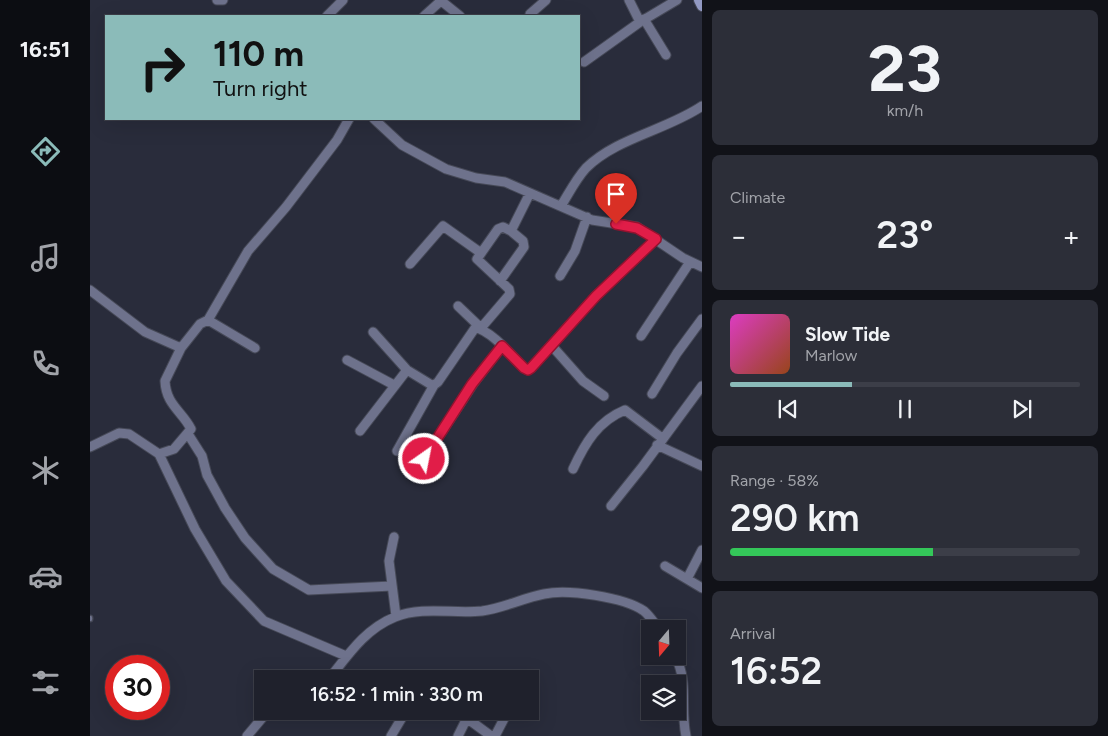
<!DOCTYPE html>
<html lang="en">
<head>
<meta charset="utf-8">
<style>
  body { margin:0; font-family:Figtree,sans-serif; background:#2c2e38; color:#f1f3f6; height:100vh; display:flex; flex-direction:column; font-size:19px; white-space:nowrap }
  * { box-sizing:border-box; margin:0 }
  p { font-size:16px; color:#a1a3a9 }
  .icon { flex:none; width:28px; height:28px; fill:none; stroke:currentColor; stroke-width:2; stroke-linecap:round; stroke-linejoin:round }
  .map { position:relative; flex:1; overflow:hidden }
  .sheet { display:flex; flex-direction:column; gap:10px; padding:10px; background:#111218; width:406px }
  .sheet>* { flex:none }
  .hud { position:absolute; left:15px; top:15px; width:475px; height:105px; border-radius:0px; box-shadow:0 5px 20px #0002,0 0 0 1px #3c3e48; background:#8bbbb9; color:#111; overflow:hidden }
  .needle { width:32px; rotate:199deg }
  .fabs { position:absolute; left:551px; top:620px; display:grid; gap:10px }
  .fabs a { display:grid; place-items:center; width:45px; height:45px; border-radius:0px; background:#1f212c; box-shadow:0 5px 20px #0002,0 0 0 1px #3c3e48; font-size:25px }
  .speed { position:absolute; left:15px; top:655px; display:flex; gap:10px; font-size:25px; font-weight:700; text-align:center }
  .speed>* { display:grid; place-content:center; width:65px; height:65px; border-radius:50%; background:#1f212c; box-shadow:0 5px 20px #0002,0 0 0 1px #3c3e48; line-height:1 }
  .speed .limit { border:8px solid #d22; background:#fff; color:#111 }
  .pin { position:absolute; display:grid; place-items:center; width:42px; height:42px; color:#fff; margin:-51px -21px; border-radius:50% 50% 50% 0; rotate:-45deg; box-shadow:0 0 5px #0007 }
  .pin .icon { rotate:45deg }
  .me { position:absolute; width:55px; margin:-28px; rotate:33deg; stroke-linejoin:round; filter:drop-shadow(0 0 4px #0008) }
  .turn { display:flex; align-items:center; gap:18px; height:105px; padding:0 25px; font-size:22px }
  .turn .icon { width:65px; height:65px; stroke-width:2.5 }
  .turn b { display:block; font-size:35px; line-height:42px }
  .big { font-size:38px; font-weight:600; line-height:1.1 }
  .sheet .widget { flex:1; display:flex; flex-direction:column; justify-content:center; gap:8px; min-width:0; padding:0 18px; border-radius:8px; background:#2c2e38 }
  .sheet .dial { align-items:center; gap:0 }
  .dial b { font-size:65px; line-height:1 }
  .song { display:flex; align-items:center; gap:15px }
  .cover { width:60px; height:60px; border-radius:8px; background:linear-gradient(135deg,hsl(310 70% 55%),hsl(20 70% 35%)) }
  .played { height:5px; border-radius:2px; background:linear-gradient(90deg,#8bbbb9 35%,#3c3e48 35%) }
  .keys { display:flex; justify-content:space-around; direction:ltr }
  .heat { display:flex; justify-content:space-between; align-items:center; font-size:28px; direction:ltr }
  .charge { height:8px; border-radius:4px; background:linear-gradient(90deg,#34c759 58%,#3c3e48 0) }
  .trip { position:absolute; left:164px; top:670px; width:285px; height:50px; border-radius:0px; background:#1f212c; box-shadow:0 5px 20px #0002,0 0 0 1px #3c3e48; font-weight:600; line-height:50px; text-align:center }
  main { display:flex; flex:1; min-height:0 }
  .tab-bar { display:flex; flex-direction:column; width:90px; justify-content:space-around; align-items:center; background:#0c0d12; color:#a1a3a9 }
  .tab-bar .icon { width:35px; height:35px }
  .tab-bar .current { color:#8bbbb9 }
  .tab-bar b { font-size:22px; color:#f1f3f6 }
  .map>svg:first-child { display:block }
</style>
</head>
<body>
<main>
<nav class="tab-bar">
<b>16:51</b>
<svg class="icon current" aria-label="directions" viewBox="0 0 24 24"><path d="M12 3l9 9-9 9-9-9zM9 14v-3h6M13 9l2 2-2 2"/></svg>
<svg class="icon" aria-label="music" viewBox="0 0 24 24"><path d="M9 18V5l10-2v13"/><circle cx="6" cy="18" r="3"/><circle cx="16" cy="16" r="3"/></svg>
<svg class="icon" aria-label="phone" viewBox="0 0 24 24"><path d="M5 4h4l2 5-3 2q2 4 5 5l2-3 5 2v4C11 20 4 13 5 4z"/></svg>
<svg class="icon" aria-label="climate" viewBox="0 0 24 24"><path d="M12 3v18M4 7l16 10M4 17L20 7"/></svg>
<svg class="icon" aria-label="car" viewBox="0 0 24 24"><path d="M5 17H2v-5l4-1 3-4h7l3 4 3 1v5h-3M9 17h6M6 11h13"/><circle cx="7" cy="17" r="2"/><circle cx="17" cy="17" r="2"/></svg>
<svg class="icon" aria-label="filters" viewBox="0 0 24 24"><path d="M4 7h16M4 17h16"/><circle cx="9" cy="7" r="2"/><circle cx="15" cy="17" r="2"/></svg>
</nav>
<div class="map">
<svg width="612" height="736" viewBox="0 0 612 736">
  <rect width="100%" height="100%" fill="#292c3b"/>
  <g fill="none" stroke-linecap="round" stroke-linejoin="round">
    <defs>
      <path id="service" d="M0 619V618"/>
      <path id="minor" d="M127 0H133
        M350 0 370 16
        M539 0 550 22
        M440 14 456 0
        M237 16 253 0
        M334 16 352 0
        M554 19 576 55
        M494 62 550 22 587 0
        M284 119 312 145 356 169 386 178 415 182 502 220 547 227 593 258 612 267
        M471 206C479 193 486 179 496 168 526 138 577 130 612 106
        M320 264 353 226 391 253
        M470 276 485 251 497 217
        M410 281 434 247 433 241 421 231 440 193
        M0 290 55 332 91 348 75 381C76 405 92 411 101 429L84 449 69 454 39 434 29 433 0 447
        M368 306 391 328 420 294 419 289 387 259 408 229 413 227 421 231
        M118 320 158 251 196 207 247 140 259 119
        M283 332 317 370
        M551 336 600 262
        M462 346 493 381 514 396
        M91 348 110 324 118 320 165 348
        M257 360 304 385
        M562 394 587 353 612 319
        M270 431 317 370 340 384 344 385 348 382 385 328C400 329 423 357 434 368L438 370 441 368 506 296 566 239
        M98 434 112 456 117 475 135 508 155 538 183 569 219 590 302 586
        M567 445 612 466
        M307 451 344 385
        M69 454 105 529 136 581 174 621 256 656
        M334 459 383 384 412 346
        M483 469C495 443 508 421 535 410L572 438
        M521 506 553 466 612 386
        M304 537 299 561 306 616
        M575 566 612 588
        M597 579 612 550
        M585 656C599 681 590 709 596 736
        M239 679C258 655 275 629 305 617 333 606 363 614 392 611 414 608 433 598 454 594 478 589 534 597 554 611 560 616 564 623 569 629
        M367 711 401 736
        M157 736 178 711
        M301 736 316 711
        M368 736 377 718
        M405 736 418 711"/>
      <path id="secondary" d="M609 0 612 6"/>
    </defs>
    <use href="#service" stroke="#464957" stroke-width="7"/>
    <use href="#minor" stroke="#464957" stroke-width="11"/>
    <use href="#secondary" stroke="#464957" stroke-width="12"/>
    <use href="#service" stroke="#6e728c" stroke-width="4.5"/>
    <use href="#minor" stroke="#6e728c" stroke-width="9"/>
    <use href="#secondary" stroke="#9299c3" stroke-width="10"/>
  </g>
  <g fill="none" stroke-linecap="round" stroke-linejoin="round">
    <defs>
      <path id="route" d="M334 459 382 384 412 346 434 368 438 370 441 368 506 296 566 239 547 228 526 224"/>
    </defs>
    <use href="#route" stroke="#92132f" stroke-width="12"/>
    <use href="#route" stroke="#e11d48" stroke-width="9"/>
  </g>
</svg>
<div class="fabs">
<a><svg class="needle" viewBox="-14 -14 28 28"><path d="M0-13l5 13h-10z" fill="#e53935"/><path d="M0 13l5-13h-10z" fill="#a1a3a9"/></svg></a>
<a><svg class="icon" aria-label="layers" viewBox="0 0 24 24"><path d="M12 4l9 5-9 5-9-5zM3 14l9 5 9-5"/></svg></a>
</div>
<div class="speed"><div class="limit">30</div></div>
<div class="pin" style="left:526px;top:224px;background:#d93025"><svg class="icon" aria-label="arrive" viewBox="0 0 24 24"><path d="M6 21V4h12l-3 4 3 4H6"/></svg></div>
<svg class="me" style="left:334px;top:459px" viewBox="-20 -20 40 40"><circle r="17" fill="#e11d48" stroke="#fff" stroke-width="3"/><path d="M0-11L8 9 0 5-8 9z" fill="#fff"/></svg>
<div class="trip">16:52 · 1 min · 330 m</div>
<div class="hud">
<div class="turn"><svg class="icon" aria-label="right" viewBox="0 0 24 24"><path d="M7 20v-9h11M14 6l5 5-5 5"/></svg><div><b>110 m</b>Turn right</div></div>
</div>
</div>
<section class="sheet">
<div class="widget dial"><b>23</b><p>km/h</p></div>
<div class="widget"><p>Climate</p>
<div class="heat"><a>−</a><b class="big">23°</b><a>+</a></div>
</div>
<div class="widget">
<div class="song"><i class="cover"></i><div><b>Slow Tide</b><p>Marlow</p></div></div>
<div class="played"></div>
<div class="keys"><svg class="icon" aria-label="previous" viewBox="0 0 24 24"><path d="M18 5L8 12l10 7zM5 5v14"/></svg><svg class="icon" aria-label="pause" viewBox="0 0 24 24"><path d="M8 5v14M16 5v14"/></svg><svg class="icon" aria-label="next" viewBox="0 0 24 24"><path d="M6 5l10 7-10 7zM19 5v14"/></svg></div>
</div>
<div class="widget"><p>Range · 58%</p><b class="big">290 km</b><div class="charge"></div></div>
<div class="widget"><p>Arrival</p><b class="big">16:52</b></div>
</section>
</main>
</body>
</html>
